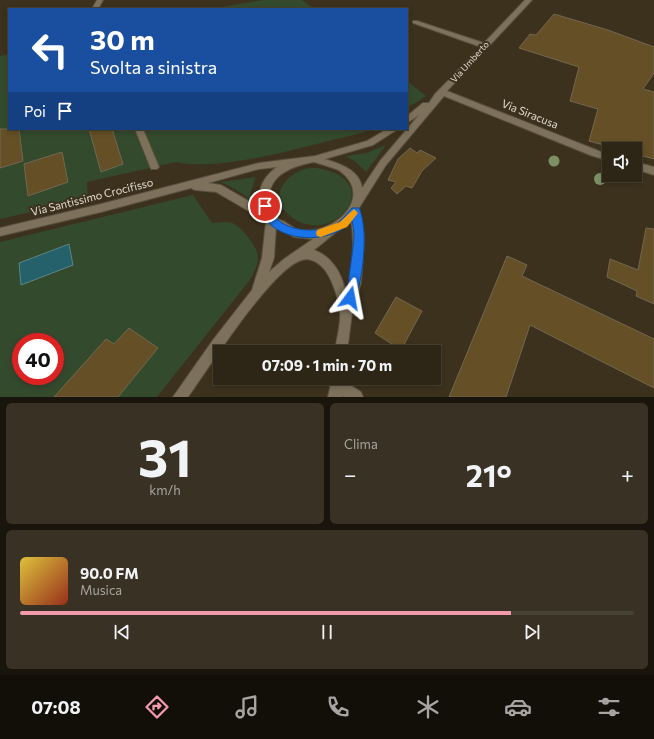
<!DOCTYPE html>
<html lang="it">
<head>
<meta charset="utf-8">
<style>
  body { margin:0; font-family:Commissioner,sans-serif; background:#393123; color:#f1f3f6; height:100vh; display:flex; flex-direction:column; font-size:15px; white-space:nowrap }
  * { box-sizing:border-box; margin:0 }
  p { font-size:13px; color:#a7a5a1 }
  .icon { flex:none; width:22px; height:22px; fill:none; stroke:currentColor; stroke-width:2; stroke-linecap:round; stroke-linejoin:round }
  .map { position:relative; height:397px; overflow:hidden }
  .sheet { display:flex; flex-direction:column; gap:6px; padding:6px; background:#19140c; flex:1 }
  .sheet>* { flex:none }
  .banner { position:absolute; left:8px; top:8px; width:400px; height:122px; border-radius:0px; box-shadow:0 2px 6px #0003,0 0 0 1px #484235; background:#1a4fa0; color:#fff; overflow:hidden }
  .controls { position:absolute; left:602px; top:142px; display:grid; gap:8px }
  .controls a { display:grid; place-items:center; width:40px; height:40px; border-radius:0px; background:#2d2516; box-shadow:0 2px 6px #0003,0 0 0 1px #484235; font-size:20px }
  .speed { position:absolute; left:12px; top:333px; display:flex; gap:8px; font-size:20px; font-weight:700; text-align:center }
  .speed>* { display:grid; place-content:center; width:52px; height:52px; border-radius:50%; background:#2d2516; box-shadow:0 2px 6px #0003,0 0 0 1px #484235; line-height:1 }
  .speed .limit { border:6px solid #d22; background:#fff; color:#111 }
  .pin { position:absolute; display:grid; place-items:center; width:34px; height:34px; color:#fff; margin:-17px; border:2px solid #fff; border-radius:50%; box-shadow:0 1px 4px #0007 }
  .me { position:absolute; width:44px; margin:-22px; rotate:13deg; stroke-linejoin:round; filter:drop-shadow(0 0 3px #0008) }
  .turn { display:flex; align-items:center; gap:14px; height:84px; padding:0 16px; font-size:18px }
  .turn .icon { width:52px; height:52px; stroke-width:2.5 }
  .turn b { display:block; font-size:28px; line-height:34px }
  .then { display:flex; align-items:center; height:38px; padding:0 16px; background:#0003; gap:8px; font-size:15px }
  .big { font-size:30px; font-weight:700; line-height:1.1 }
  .sheet .tile { flex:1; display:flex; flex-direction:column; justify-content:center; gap:6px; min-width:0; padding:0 14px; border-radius:6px; background:#393123 }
  .sheet .dial { align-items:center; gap:0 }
  .dial b { font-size:52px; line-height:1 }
  .song { display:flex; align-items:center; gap:12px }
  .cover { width:48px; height:48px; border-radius:6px; background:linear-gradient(135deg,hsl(50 70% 55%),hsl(10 70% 35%)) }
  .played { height:4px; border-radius:2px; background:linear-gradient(90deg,#f29aac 80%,#484235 80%) }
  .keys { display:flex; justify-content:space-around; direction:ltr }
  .heat { display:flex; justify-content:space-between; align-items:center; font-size:22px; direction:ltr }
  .sheet .tiles { flex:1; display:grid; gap:6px; grid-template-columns:1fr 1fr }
  .tile:last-child { grid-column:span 2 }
  .trip { position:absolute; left:213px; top:345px; width:228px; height:40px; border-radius:0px; background:#2d2516; box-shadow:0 2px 6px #0003,0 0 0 1px #484235; font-weight:700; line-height:40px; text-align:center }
  .dock { display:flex; height:64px; justify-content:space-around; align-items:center; background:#120f09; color:#a7a5a1 }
  .dock .icon { width:28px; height:28px }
  .dock .current { color:#f29aac }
  .dock b { font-size:18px; color:#f1f3f6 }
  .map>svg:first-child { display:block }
</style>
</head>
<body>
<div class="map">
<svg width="654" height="397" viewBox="0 0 654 397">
  <rect width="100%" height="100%" fill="#3c311d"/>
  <path fill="#344a2d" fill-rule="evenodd" d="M263 0H302L314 9H209Z
    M9 54V129H373C360 134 345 137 332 140 290 151 217 171 176 162L87 182 88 199 0 219V56Z
    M407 81 426 96 407 108Z
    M386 145 366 172 357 163 346 156 366 153Z
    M317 168C393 181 327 255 286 212 270 197 285 176 302 170 306 168 312 168 317 168Z
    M256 177 251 191 250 199 235 189 221 182Z
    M193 195 212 223C218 223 226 221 232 223 241 226 258 247 258 257 258 266 253 274 249 281L157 397H0V242ZM21 342H55V376H21Z"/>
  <path fill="#24616b" stroke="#5c8588" d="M69 244 73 265 21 285 19 263Z"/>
  <path fill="#644f26" stroke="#736751" d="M554 14 608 30 654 47V73L643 89 654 92V159L635 154V149H618L589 141 598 109 570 101 579 67 519 48 530 34 536 35Z
    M0 129H19L23 161 0 168Z
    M89 129H112L123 164 101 172Z
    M410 148 417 153 420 150 436 158 422 171 412 188 406 186 397 194 391 188 396 182 388 180 398 159Z
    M62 152 68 182 28 196 24 164Z
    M646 228 654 229V304L636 296 637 291 607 277 610 259 638 270Z
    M507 256 527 265 522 276 654 339V388L530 325 506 397H449Z
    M396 297 422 311 401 350 375 333Z
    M129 328 158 348 118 397H54L106 339 114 344Z"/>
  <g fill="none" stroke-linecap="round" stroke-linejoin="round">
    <defs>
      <path id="minor" d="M97 0H103L98 9H92Z
        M525 0H532L447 91 609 155V161L590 155 444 96 386 165 359 208 364 236 361 283 352 313 347 352H335C336 340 341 325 340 313 339 300 333 281 325 270 319 263 311 257 302 260 272 268 208 369 188 397H173L213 340 252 290 262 258 266 221 216 192 195 190 191 188 101 212 0 236V228L101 204 259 163 315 156 367 141 387 129H398L373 145 325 159C340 164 360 170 362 188L380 161 419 115 407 123V116L423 103H429L435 94 481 47 413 23V21H417L484 43ZM314 162C322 165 333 167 340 171 377 199 329 239 296 229 292 227 288 224 285 222 282 221 277 219 275 216 271 212 269 204 269 199 269 174 293 166 314 162ZM277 167C263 177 256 191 261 208L221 185 208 183 259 169ZM351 220C355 243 353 270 346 292 341 273 333 257 314 250ZM276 227 294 237 313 239 284 259 269 272 274 258Z
        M135 129H143L159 167 157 169H151Z
        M635 162 654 167V175L635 169Z
        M332 378H344V381L361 392 363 397H344L342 396V397H328Z"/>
    </defs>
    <use href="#minor" stroke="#584f3e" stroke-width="2"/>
    <use href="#minor" fill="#7d715b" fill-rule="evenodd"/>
  </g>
  <g fill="#7c9066">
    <circle cx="554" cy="161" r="5.5"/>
    <circle cx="600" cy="179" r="6"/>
  </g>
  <path fill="#1a73e8" stroke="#114b97" d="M265 202 268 203C270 207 272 214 275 217 289 233 323 234 339 222 344 218 348 212 352 208H359C369 229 363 281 354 302L350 303 347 302C345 297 354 247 354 236 354 231 353 226 352 221 334 242 288 244 268 222 264 218 262 210 260 206Z"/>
  <path fill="#f59e0b" d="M354 209 358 213 347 227 321 237 317 236 316 233 317 230 340 222Z"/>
  <g text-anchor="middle" stroke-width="4" stroke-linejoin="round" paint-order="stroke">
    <g font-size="9" fill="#e0d9cd" stroke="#3c311d">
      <text transform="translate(470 62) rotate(-48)" y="3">Via Umberto</text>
    </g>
    <g font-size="11" fill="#e0d9cd" stroke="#3c311d">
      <text transform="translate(530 114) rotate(22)" y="4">Via Siracusa</text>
      <text transform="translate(92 197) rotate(-14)" y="4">Via Santissimo Crocifisso</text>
    </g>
  </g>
</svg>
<div class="controls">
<a><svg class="icon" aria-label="sound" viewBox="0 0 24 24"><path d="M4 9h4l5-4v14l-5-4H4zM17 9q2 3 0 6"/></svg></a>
</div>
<div class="speed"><div class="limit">40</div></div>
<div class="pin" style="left:265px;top:206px;background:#d93025"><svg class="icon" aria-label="arrive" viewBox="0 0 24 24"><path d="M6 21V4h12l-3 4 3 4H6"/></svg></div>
<svg class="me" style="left:350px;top:298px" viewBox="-20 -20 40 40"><path d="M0-17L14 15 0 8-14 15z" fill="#1a73e8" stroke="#fff" stroke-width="4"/></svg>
<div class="trip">07:09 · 1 min · 70 m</div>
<div class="banner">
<div class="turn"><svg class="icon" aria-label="left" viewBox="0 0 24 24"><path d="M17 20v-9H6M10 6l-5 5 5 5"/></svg><div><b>30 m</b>Svolta a sinistra</div></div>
<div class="then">Poi<svg class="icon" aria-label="arrive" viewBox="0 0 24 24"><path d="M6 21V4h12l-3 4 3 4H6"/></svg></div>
</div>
</div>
<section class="sheet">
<div class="tiles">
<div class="tile dial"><b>31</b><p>km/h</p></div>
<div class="tile"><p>Clima</p>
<div class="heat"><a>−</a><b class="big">21°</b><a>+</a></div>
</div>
<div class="tile">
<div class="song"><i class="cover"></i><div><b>90.0 FM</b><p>Musica</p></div></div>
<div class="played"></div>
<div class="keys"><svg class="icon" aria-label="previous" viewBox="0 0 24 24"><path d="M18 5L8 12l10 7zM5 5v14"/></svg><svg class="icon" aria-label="pause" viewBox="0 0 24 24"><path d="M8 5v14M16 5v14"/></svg><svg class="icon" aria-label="next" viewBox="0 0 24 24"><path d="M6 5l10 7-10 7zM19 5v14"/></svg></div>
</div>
</div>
</section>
<nav class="dock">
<b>07:08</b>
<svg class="icon current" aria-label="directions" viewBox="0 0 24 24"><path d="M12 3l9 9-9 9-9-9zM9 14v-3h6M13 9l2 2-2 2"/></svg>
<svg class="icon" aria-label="music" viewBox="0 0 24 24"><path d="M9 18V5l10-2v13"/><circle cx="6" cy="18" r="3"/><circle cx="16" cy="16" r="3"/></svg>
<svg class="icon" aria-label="phone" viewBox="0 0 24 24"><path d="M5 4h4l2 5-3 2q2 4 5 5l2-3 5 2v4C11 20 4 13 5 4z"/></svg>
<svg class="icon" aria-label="climate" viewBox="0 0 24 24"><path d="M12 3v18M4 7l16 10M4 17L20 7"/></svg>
<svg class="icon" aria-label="car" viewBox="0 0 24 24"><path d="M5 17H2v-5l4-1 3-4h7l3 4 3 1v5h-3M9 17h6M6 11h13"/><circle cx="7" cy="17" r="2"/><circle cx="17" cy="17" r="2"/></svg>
<svg class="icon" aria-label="filters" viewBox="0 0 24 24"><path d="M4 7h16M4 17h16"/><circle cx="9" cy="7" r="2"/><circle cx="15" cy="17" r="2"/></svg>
</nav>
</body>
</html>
